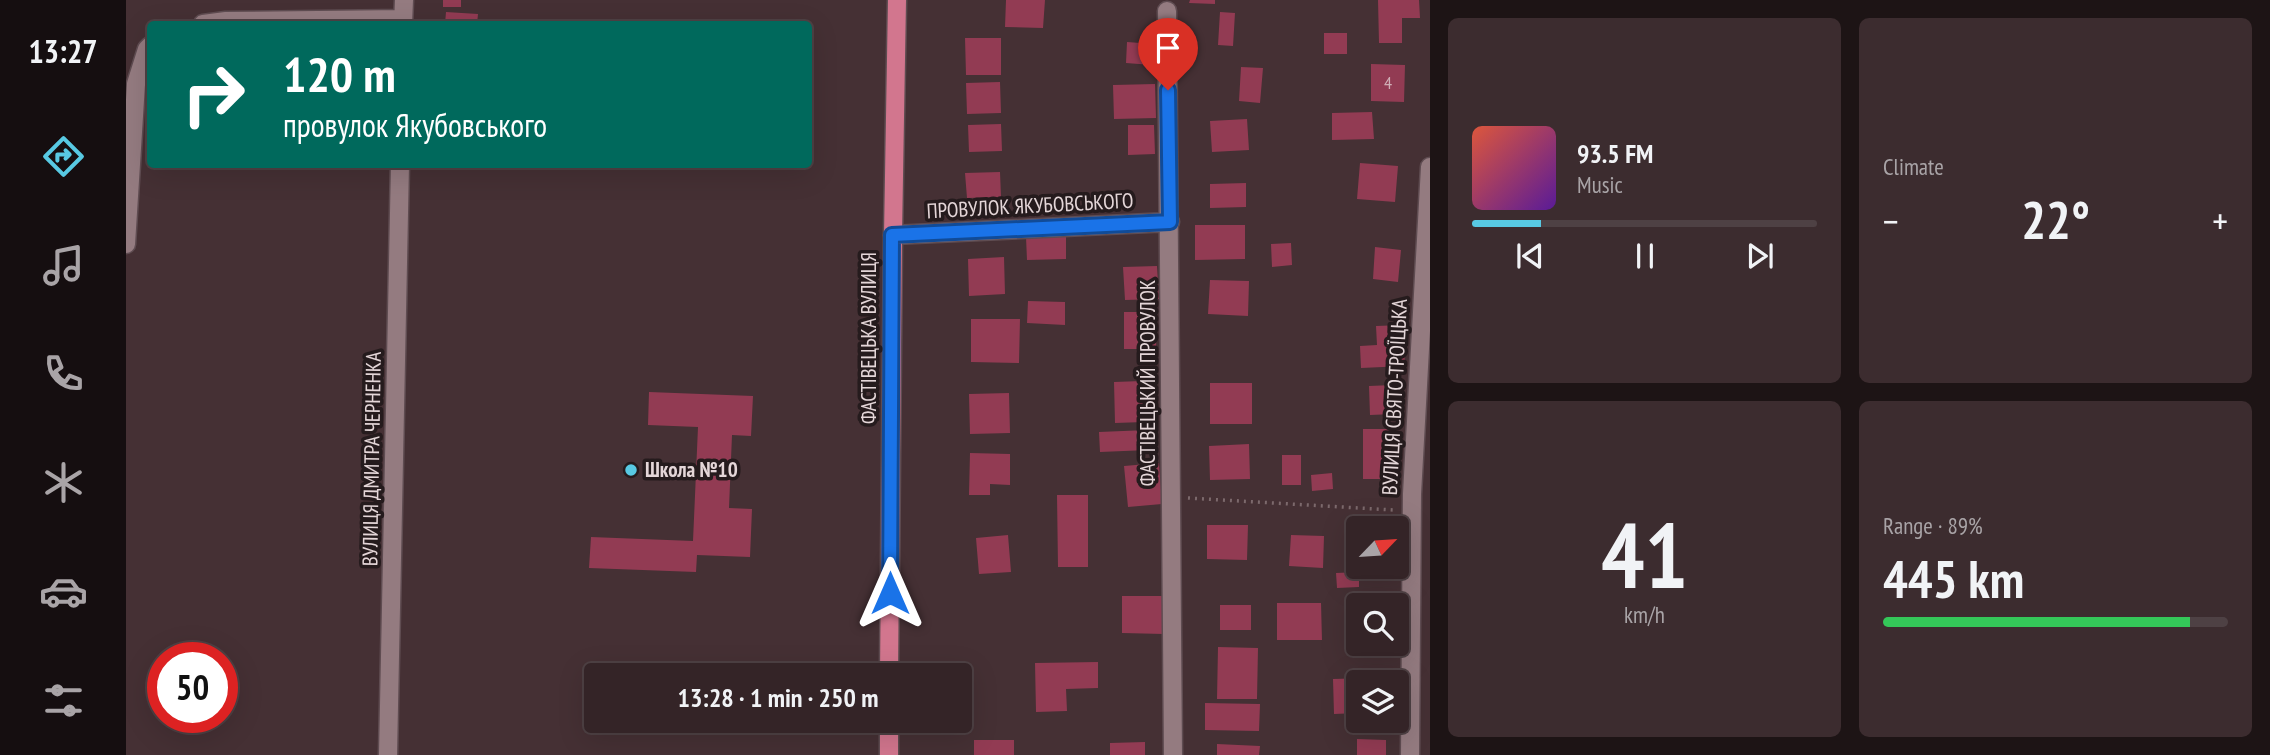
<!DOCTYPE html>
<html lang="en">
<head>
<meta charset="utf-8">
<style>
  body { margin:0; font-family:"PT Sans Narrow",sans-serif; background:#3c2c2f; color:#f1f3f6; height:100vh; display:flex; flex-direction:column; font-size:26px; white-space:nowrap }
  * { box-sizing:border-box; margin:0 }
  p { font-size:23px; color:#a9a4a7 }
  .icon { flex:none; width:38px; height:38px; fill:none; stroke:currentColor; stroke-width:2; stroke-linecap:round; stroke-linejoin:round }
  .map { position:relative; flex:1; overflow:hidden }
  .drawer { display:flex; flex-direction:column; gap:18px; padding:18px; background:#1d1415; width:840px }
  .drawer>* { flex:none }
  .hud { position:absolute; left:21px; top:21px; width:665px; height:147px; border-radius:7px; box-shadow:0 7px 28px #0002,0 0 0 2px #4e4144; background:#00695c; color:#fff; overflow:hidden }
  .needle { width:46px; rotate:65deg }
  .buttons { position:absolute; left:1220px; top:516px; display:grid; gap:14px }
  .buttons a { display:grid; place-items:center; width:63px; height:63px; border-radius:7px; background:#342427; box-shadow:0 7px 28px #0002,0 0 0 2px #4e4144; font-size:35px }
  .speed { position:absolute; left:21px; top:642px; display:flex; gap:14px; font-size:35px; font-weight:700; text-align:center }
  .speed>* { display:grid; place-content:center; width:91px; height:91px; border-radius:50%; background:#342427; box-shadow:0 7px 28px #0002,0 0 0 2px #4e4144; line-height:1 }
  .speed .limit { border:10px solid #d22; background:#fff; color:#111 }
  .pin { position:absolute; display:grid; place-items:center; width:60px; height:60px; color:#fff; margin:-72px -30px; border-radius:50% 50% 50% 0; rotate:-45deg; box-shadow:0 0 7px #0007 }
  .pin .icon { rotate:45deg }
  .me { position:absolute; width:77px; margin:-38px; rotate:0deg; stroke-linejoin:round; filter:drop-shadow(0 0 5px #0008) }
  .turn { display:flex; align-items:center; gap:24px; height:147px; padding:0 21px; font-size:32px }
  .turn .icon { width:91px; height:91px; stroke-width:2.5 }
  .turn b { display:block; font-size:49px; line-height:60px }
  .big { font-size:52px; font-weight:700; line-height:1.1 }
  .drawer .tile { flex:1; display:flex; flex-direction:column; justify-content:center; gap:10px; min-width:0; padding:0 24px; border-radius:10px; background:#3c2c2f }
  .drawer .dial { align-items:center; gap:0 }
  .dial b { font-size:91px; line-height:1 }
  .song { display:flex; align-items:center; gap:21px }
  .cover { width:84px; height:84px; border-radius:10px; background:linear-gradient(135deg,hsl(10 70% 55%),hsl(270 70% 35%)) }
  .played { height:7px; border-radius:4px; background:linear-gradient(90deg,#58c9e3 20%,#4e4144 20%) }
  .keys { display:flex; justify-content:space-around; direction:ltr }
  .heat { display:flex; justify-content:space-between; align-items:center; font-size:38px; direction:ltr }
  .charge { height:10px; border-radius:5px; background:linear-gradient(90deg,#34c759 89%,#4e4144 0) }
  .drawer .tiles { flex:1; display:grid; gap:18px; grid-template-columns:repeat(2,1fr) }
  .trip { position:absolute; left:458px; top:663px; width:388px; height:70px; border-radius:7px; background:#342427; box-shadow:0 7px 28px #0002,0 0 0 2px #4e4144; font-weight:700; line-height:70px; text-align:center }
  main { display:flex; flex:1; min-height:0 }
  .tabs { display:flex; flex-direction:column; width:126px; justify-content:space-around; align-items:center; background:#150e10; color:#a9a4a7 }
  .tabs .icon { width:49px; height:49px }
  .tabs .selected { color:#58c9e3 }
  .tabs b { font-size:32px; color:#f1f3f6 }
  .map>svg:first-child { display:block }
</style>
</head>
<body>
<main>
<nav class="tabs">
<b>13:27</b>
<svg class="icon selected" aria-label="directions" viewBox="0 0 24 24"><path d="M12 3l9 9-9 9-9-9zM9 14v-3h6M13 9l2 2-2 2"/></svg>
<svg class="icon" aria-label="music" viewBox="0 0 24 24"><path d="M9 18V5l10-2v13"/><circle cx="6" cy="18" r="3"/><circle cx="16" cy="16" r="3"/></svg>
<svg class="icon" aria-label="phone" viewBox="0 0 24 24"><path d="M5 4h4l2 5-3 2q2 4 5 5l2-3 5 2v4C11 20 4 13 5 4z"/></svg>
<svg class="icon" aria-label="climate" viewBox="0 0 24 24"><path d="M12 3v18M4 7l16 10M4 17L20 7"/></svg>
<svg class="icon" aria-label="car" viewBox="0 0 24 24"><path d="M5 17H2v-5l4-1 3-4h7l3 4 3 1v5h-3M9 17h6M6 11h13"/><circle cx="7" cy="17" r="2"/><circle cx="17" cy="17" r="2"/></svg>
<svg class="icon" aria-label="filters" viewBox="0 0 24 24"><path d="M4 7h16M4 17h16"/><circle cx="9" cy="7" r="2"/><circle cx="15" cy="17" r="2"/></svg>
</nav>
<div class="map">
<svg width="1304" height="755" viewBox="0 0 1304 755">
  <rect width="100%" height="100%" fill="#453034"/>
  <path fill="#923b53" d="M317 0H335V7H317Z
    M880 0H919L917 28 879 27Z
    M1064 0H1089V4L1063 3Z
    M1252 0H1293L1294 18H1276V43H1253Z
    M320 12 352 14 351 24H319Z
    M1094 12 1109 13 1107 46 1092 45Z
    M1198 33H1221V54H1198Z
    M839 38H875V75H840Z
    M1001 42 1028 44 1026 65 1000 63Z
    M1245 64 1279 65 1278 102 1245 101Z
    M1115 67 1137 68 1134 103 1113 101Z
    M874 82 875 113 841 114 840 83Z
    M1029 84 1030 118 988 119 987 85Z
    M1246 112 1248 139 1206 140V113Z
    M1121 119 1123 150 1086 152 1084 121Z
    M875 124 876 151 843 152 842 125Z
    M1002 125H1028L1029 154 1002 155Z
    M1234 163 1272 166 1269 202 1231 199Z
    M874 172 875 197 841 198 839 173Z
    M1120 183V207L1084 208V184Z
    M1069 225H1119V259L1069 260Z
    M940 236V259L901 260 900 237Z
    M1165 243 1166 265 1146 267 1145 244Z
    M1249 247 1275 250 1272 282 1247 279Z
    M878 257 879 294 843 296 842 259Z
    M1031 266 1033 299 999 300 997 267Z
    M1084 280 1123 281 1122 316 1082 314Z
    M902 301 939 302V325L901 323Z
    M998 312H1031L1030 349H998Z
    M845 319H894L893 363 845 362Z
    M1277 325 1279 366 1235 368 1234 346 1251 345 1250 326Z
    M1016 381 1018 422 989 423 988 382Z
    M1084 383H1126V424H1084Z
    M1267 385 1268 414 1244 415 1243 386Z
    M523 392 627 396 625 436 606 435 603 508 626 509 624 557 571 555 570 572 463 568 465 537 567 541 572 427 522 425Z
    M883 393 884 433 844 434 843 394Z
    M1237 429H1263V479H1237Z
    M1021 430 1022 450 974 452 973 432Z
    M1123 444 1124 479 1084 480 1083 446Z
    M844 453 884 454V485L864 484V495H843Z
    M1156 455H1175V485H1156Z
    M1033 463 1036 504 1002 507 998 466Z
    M1206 473 1207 489 1186 491 1185 475Z
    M931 495H962V567H932Z
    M1081 525H1122L1121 560 1081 559Z
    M882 535 885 572 853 574 850 538Z
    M1165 535 1198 536 1197 568 1163 566Z
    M1233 572V587L1211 588 1210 573Z
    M996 596H1038V634L996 633Z
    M1151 603H1195L1196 640H1151Z
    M1094 605H1125V630H1094Z
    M1092 647 1132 648 1131 699H1091Z
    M972 662V688L940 689 941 711 910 712 909 663Z
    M1241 678V682H1232V713L1208 714 1207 679Z
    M1079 703 1134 704 1133 731 1079 730Z
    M1231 739 1260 740V755H1231Z
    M848 740H888V755H848Z
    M1019 742V755H984V743Z
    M1091 744 1134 746 1133 755H1091Z"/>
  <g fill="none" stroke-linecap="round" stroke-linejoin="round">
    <defs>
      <path id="minor" d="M1041 11 1047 755
        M77 24 100 21 277 19
        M277 24 278 0
        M767 235 1044 222
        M0 244 10 84 21 49 24 46
        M262 755 274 164
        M1284 755 1286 494 1304 167"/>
      <path id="major" d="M763 676 767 235 771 0
        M763 755V721"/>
    </defs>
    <use href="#minor" stroke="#5f4c51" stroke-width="21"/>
    <use href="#major" stroke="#5f4c51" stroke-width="21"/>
    <path stroke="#7c696c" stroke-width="3.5" stroke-dasharray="2 5" stroke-linecap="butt" d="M1062 498 1267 510"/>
    <use href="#minor" stroke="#947b80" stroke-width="18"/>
    <use href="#major" stroke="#d2768e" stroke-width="18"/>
  </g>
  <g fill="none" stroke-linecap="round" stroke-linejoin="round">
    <defs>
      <path id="route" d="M764 593 766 235 1044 222 1042 90"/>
    </defs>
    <use href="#route" stroke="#114b97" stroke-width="18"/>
    <use href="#route" stroke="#1a73e8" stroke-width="12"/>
  </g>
  <circle fill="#58c9e3" stroke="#251b1d" stroke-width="2.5" cx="505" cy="470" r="7"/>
  <g text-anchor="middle" stroke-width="7" stroke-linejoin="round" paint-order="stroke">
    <g font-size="18" fill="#d0afb7">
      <text x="1262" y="89">4</text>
    </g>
    <g font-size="21" fill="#e4d6d8" stroke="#251b1d">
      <text transform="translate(904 206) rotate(-3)" y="7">ПРОВУЛОК ЯКУБОВСЬКОГО</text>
      <text transform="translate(743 338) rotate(-90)" y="7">ФАСТІВЕЦЬКА ВУЛИЦЯ</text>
      <text transform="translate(1022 383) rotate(-90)" y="7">ФАСТІВЕЦЬКИЙ ПРОВУЛОК</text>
      <text transform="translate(1269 397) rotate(-87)" y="7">ВУЛИЦЯ СВЯТО-ТРОЇЦЬКА</text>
      <text transform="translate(246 459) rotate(-89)" y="7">ВУЛИЦЯ ДМИТРА ЧЕРНЕНКА</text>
    </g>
    <g font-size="21" font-weight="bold" fill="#e4d6d8" stroke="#251b1d" text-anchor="start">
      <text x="519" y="477">Школа №10</text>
    </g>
  </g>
</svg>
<div class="buttons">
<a><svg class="needle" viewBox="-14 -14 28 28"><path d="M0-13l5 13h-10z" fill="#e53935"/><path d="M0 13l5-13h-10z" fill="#a9a4a7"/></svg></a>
<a><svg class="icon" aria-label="search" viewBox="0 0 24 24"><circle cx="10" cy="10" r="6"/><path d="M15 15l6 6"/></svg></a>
<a><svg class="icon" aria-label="layers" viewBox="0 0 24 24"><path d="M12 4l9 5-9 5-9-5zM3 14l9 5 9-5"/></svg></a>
</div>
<div class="speed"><div class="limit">50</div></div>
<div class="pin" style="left:1042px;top:90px;background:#d93025"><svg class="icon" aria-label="arrive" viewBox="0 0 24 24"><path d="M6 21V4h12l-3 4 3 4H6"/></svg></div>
<svg class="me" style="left:764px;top:593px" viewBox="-20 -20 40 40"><path d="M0-17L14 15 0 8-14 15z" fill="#1a73e8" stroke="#fff" stroke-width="4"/></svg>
<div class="trip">13:28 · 1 min · 250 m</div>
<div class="hud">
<div class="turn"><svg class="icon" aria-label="right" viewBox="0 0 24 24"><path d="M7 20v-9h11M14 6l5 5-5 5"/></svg><div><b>120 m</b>провулок Якубовського</div></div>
</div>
</div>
<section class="drawer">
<div class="tiles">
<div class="tile">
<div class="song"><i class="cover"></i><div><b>93.5 FM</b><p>Music</p></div></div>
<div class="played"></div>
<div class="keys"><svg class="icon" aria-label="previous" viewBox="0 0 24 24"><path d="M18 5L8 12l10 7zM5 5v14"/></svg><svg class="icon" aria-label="pause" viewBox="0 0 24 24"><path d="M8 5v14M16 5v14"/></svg><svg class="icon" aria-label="next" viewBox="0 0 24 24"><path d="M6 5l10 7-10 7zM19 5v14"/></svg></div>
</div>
<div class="tile"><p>Climate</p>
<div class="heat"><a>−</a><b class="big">22°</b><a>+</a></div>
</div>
<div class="tile dial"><b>41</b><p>km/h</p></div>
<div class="tile"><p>Range · 89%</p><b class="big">445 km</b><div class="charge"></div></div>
</div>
</section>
</main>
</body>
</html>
